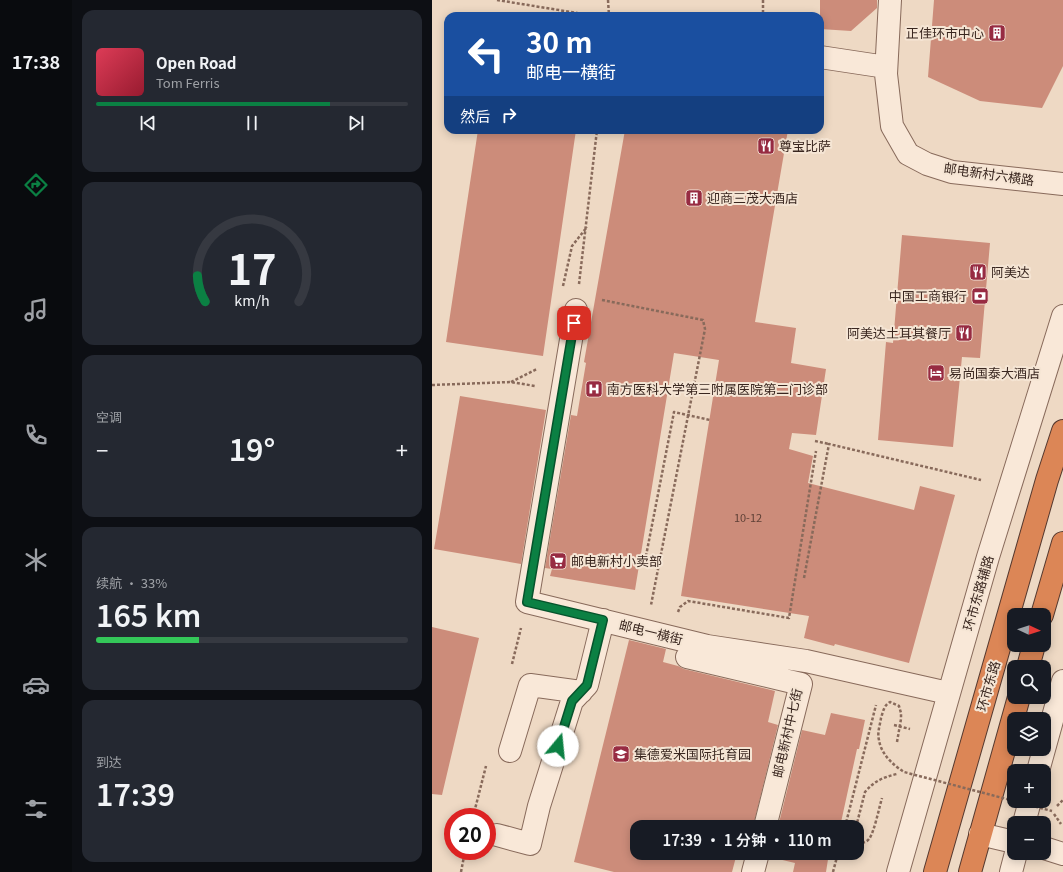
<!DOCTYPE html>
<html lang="zh">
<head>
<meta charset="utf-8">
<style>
  body { margin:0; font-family:Georgia,"Noto Sans SC",serif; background:#242831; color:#f1f3f6; height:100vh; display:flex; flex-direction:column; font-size:15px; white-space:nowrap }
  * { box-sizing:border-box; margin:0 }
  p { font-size:13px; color:#9ea1a6 }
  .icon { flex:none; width:22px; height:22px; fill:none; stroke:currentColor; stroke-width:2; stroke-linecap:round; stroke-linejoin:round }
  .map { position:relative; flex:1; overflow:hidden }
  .panel { display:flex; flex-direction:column; gap:10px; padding:10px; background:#0d0f14; width:360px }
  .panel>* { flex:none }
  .guide { position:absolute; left:12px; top:12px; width:380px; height:122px; border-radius:12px; box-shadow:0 2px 10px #0003; background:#1a4fa0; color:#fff; overflow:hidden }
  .needle { width:26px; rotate:94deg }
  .tools { position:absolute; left:575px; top:608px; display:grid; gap:8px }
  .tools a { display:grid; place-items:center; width:44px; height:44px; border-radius:8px; background:#171b24; box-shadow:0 2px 10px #0003; font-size:20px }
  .speed { position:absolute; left:12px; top:808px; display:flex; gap:8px; font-size:20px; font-weight:700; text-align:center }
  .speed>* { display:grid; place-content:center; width:52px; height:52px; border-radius:50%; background:#171b24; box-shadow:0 2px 10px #0003; line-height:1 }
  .speed .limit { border:6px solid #d22; background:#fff; color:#111 }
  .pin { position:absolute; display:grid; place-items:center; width:34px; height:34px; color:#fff; margin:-17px; border-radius:8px; box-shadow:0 2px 6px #0006 }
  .me { position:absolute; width:44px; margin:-22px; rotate:17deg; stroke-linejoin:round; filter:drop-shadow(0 0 3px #0008) }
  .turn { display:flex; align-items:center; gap:14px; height:84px; padding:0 16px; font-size:18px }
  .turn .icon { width:52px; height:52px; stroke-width:2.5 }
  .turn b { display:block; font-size:28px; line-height:34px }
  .then { display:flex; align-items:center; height:38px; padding:0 16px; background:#0003; gap:8px; font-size:15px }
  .big { font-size:30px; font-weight:600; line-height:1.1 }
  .panel .widget { flex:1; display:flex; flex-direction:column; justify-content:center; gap:6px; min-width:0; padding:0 14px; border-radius:12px; background:#242831 }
  .panel .dial { align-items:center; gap:0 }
  .dial svg { height:104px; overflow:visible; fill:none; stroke:#363941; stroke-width:7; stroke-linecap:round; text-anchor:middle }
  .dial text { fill:#f1f3f6; stroke:none }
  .song { display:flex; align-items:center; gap:12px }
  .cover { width:48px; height:48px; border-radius:6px; background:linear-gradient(135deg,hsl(350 70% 55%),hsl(350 70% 35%)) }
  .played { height:4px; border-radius:2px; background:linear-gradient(90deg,#0b8043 75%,#363941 75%) }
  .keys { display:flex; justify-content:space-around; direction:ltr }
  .heat { display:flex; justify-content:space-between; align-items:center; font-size:22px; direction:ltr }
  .charge { height:6px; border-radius:3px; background:linear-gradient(90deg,#34c759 33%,#363941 0) }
  .trip { position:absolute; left:198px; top:820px; width:234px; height:40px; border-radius:12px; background:#171b24; box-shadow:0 2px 10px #0003; font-weight:600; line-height:40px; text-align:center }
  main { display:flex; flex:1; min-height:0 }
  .tabs { display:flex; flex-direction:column; width:72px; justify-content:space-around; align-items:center; background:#090b0e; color:#9ea1a6 }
  .tabs .icon { width:28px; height:28px }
  .tabs .active { color:#0b8043 }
  .tabs b { font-size:18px; color:#f1f3f6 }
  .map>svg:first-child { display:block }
</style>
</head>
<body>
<main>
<nav class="tabs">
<b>17:38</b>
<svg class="icon active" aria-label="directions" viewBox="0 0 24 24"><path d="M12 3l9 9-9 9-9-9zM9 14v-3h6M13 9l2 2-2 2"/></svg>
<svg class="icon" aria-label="music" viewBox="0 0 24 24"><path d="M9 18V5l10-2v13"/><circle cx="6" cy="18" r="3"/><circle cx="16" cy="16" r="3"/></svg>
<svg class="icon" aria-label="phone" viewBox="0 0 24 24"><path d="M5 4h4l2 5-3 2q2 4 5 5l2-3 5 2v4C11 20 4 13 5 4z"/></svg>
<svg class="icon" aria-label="climate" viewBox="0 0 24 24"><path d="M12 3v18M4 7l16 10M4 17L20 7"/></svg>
<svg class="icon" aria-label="car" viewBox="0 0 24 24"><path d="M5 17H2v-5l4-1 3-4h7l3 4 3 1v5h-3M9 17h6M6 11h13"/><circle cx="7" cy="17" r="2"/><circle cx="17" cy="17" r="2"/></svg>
<svg class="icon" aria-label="filters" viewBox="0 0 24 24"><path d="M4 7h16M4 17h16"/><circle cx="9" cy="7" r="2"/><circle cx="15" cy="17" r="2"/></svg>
</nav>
<section class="panel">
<div class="widget">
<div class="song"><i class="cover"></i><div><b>Open Road</b><p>Tom Ferris</p></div></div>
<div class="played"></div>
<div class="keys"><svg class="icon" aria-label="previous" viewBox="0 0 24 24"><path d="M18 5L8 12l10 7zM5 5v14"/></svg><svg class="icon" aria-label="pause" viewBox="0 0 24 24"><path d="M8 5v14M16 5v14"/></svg><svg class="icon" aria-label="next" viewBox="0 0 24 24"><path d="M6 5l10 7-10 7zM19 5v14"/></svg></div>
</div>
<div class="widget dial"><svg viewBox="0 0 100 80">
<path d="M14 69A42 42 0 1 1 86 69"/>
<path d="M14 69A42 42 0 0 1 8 49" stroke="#0b8043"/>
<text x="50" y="56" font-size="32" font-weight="700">17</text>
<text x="50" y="72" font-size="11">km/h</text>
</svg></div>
<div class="widget"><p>空调</p>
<div class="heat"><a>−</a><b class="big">19°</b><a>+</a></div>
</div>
<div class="widget"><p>续航 · 33%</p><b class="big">165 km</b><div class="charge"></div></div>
<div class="widget"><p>到达</p><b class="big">17:39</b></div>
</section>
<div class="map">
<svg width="631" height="872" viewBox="0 0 631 872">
  <rect width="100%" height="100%" fill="#eed9c4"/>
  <path fill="#cc8c7a" d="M388 0H445V8L419 31 388 29Z
    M502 0H631V66L610 108 548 101 496 77Z
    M46 130H144L111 356 14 342Z
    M193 130H356L323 322 364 328 359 363 394 369 384 435 360 433 357 449 381 456 376 483 482 510 488 486 523 495 477 663 403 644 402 646 372 638 377 616 249 596 287 360 242 353 203 590 118 576 120 569 113 568 139 415 145 416 154 363 152 362Z
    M470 235 558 243 548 358 530 357 521 447 446 440 454 342 461 343Z
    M28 396 114 410 89 564 2 549Z
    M0 627 47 638 10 795 0 794Z
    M197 640 234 649 231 662 246 666 252 669 343 691 336 722 346 725 321 827H205V853H305L300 872H182L142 862Z
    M399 713 433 720 427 749H425L408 827H346L370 730 393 735Z
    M338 853H397L394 872H361L363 863 338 857Z"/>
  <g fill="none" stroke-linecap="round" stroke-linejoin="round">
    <defs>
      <path id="minor" d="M458 0 454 74 460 126 476 154 495 164 520 172 631 184
        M388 57 454 67
        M144 310 95 602 275 646 374 661 516 693
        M255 657 369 684 333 827
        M78 751 98 685 149 692
        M606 771 631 681
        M592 823 598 801
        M548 834 582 842
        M65 835 98 844 107 806 140 701 155 685 171 620
        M612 848 631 854
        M321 872 326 853
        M466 872 556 557 631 316
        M579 872 584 853"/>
      <path id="highway" d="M610 615 631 543
        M596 667 602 645
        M503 872 615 480 631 431
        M538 872 587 697"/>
    </defs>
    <use href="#minor" stroke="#886a5b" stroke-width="24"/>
    <use href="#highway" stroke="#56392f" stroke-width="24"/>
    <path stroke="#886a5b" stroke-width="2.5" stroke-dasharray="3 2" stroke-linecap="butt" d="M65 0 145 13 154 16
      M176 0 177 16
      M331 0V16
      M147 284 165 130
      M131 286 140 246 155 227
      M170 300 271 320 273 329 219 605
      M79 382 105 369
      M0 385 79 382 103 386
      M383 441 397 444
      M372 578 397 444 549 480
      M246 612 248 607 256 601 357 618 384 451
      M80 664 89 628
      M462 725 478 729
      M625 806 631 800
      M622 814 629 824
      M41 817 54 766
      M413 827 444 705
      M424 827 433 792C442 781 452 777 465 774
      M425 842C429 843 434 843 437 839 442 833 447 808 450 798
      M29 872 33 851
      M401 872 406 853"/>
    <use href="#minor" stroke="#f9e8d8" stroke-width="22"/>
    <use href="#highway" stroke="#dc8656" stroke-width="22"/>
    <path stroke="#886a5b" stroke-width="2.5" stroke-dasharray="3 2" stroke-linecap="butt" d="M213 561 242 412 278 420
      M465 742 469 719V713L467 706 458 702C452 705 451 712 449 718 448 725 445 733 447 740 449 754 461 765 472 772L620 811"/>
  </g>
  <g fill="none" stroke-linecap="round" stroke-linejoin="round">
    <defs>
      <path id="route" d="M126 746 140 701 155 685 171 620 95 602 142 323"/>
    </defs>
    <use href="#route" stroke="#07532c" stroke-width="10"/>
    <use href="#route" stroke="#0b8043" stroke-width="7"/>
  </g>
  <defs>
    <symbol id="building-square" viewBox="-11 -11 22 22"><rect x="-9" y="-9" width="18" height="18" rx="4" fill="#972b42" stroke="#f5e5d4"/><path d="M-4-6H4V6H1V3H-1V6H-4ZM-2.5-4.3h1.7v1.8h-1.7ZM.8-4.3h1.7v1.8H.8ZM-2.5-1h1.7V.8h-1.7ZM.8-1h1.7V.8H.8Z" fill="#fff"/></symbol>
    <symbol id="restaurant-square" viewBox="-11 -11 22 22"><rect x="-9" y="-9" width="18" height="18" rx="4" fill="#972b42" stroke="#f5e5d4"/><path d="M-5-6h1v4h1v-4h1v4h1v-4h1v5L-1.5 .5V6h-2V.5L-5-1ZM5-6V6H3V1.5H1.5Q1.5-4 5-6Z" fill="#fff"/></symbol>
    <symbol id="bank-square" viewBox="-11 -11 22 22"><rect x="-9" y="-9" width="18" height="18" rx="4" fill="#972b42" stroke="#f5e5d4"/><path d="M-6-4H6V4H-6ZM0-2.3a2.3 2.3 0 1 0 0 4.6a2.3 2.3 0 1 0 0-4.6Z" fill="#fff"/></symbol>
    <symbol id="hotel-square" viewBox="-11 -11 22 22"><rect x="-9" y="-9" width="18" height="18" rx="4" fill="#972b42" stroke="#f5e5d4"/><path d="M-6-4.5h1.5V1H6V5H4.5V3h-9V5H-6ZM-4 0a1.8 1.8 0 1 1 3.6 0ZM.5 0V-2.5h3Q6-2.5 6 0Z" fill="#fff"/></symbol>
    <symbol id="hospital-square" viewBox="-11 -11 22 22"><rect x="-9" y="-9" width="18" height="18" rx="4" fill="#972b42" stroke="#f5e5d4"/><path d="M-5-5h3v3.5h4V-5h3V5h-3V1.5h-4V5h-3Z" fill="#fff"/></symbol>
    <symbol id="supermarket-square" viewBox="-11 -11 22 22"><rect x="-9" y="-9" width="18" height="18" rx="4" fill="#972b42" stroke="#f5e5d4"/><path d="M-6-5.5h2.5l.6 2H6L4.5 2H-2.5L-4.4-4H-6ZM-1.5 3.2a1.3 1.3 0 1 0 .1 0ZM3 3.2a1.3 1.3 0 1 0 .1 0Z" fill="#fff"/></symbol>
    <symbol id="school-square" viewBox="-11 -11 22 22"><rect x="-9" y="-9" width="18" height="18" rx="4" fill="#972b42" stroke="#f5e5d4"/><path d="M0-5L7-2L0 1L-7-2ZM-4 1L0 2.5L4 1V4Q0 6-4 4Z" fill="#fff"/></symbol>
  </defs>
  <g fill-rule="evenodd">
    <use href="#building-square" x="555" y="23" width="20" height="20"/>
    <use href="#restaurant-square" x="324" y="136" width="20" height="20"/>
    <use href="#building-square" x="252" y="188" width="20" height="20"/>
    <use href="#restaurant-square" x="536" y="262" width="20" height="20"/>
    <use href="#bank-square" x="538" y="286" width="20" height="20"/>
    <use href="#restaurant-square" x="522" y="323" width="20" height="20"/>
    <use href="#hotel-square" x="494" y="363" width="20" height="20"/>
    <use href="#hospital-square" x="152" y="379" width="20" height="20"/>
    <use href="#supermarket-square" x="116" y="551" width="20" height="20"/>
    <use href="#school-square" x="179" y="744" width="20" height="20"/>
  </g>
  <g text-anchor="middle" stroke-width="4" stroke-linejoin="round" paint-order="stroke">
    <g font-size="11" fill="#5e4036">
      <text x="316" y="522">10-12</text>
    </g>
    <g font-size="13" fill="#39261f" stroke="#f5e5d4" text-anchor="start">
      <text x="552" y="38" text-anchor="end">正佳环市中心</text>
      <text x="347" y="151">尊宝比萨</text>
      <text x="275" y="203">迎商三茂大酒店</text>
      <text x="559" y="277">阿美达</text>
      <text x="535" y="301" text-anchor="end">中国工商银行</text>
      <text x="519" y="338" text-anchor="end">阿美达土耳其餐厅</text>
      <text x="517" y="378">易尚国泰大酒店</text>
      <text x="175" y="394">南方医科大学第三附属医院第二门诊部</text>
      <text x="139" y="566">邮电新村小卖部</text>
      <text x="202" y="759">集德爱米国际托育园</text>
    </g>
    <g font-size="13" fill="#39261f" stroke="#f5e5d4">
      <text transform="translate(557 174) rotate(8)" y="5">邮电新村六横路</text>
      <text transform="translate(546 593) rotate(-74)" y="5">环市东路辅路</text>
      <text transform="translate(219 632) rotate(14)" y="5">邮电一横街</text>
      <text transform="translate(556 686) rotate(-74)" y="5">环市东路</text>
      <text transform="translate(355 733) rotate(-77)" y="5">邮电新村中七街</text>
    </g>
  </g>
</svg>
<div class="tools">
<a><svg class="needle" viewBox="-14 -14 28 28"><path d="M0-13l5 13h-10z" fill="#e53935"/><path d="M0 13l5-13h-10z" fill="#9ea1a6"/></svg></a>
<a><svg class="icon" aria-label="search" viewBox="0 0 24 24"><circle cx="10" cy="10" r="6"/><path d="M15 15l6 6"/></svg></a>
<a><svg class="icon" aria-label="layers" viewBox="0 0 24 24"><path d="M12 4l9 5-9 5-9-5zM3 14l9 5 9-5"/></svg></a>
<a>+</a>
<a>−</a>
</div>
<div class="speed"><div class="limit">20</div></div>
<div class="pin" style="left:142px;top:323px;background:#d93025"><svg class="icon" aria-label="arrive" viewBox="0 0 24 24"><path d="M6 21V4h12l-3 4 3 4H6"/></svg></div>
<svg class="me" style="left:126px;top:746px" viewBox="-20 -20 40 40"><circle r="19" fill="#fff"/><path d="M0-13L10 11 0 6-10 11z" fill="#0b8043"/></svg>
<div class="trip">17:39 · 1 分钟 · 110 m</div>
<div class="guide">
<div class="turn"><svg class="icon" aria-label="left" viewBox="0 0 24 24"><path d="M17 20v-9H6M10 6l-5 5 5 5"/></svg><div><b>30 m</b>邮电一横街</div></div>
<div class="then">然后<svg class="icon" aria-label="right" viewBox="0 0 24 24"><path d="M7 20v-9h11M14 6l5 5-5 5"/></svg></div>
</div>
</div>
</main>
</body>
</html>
